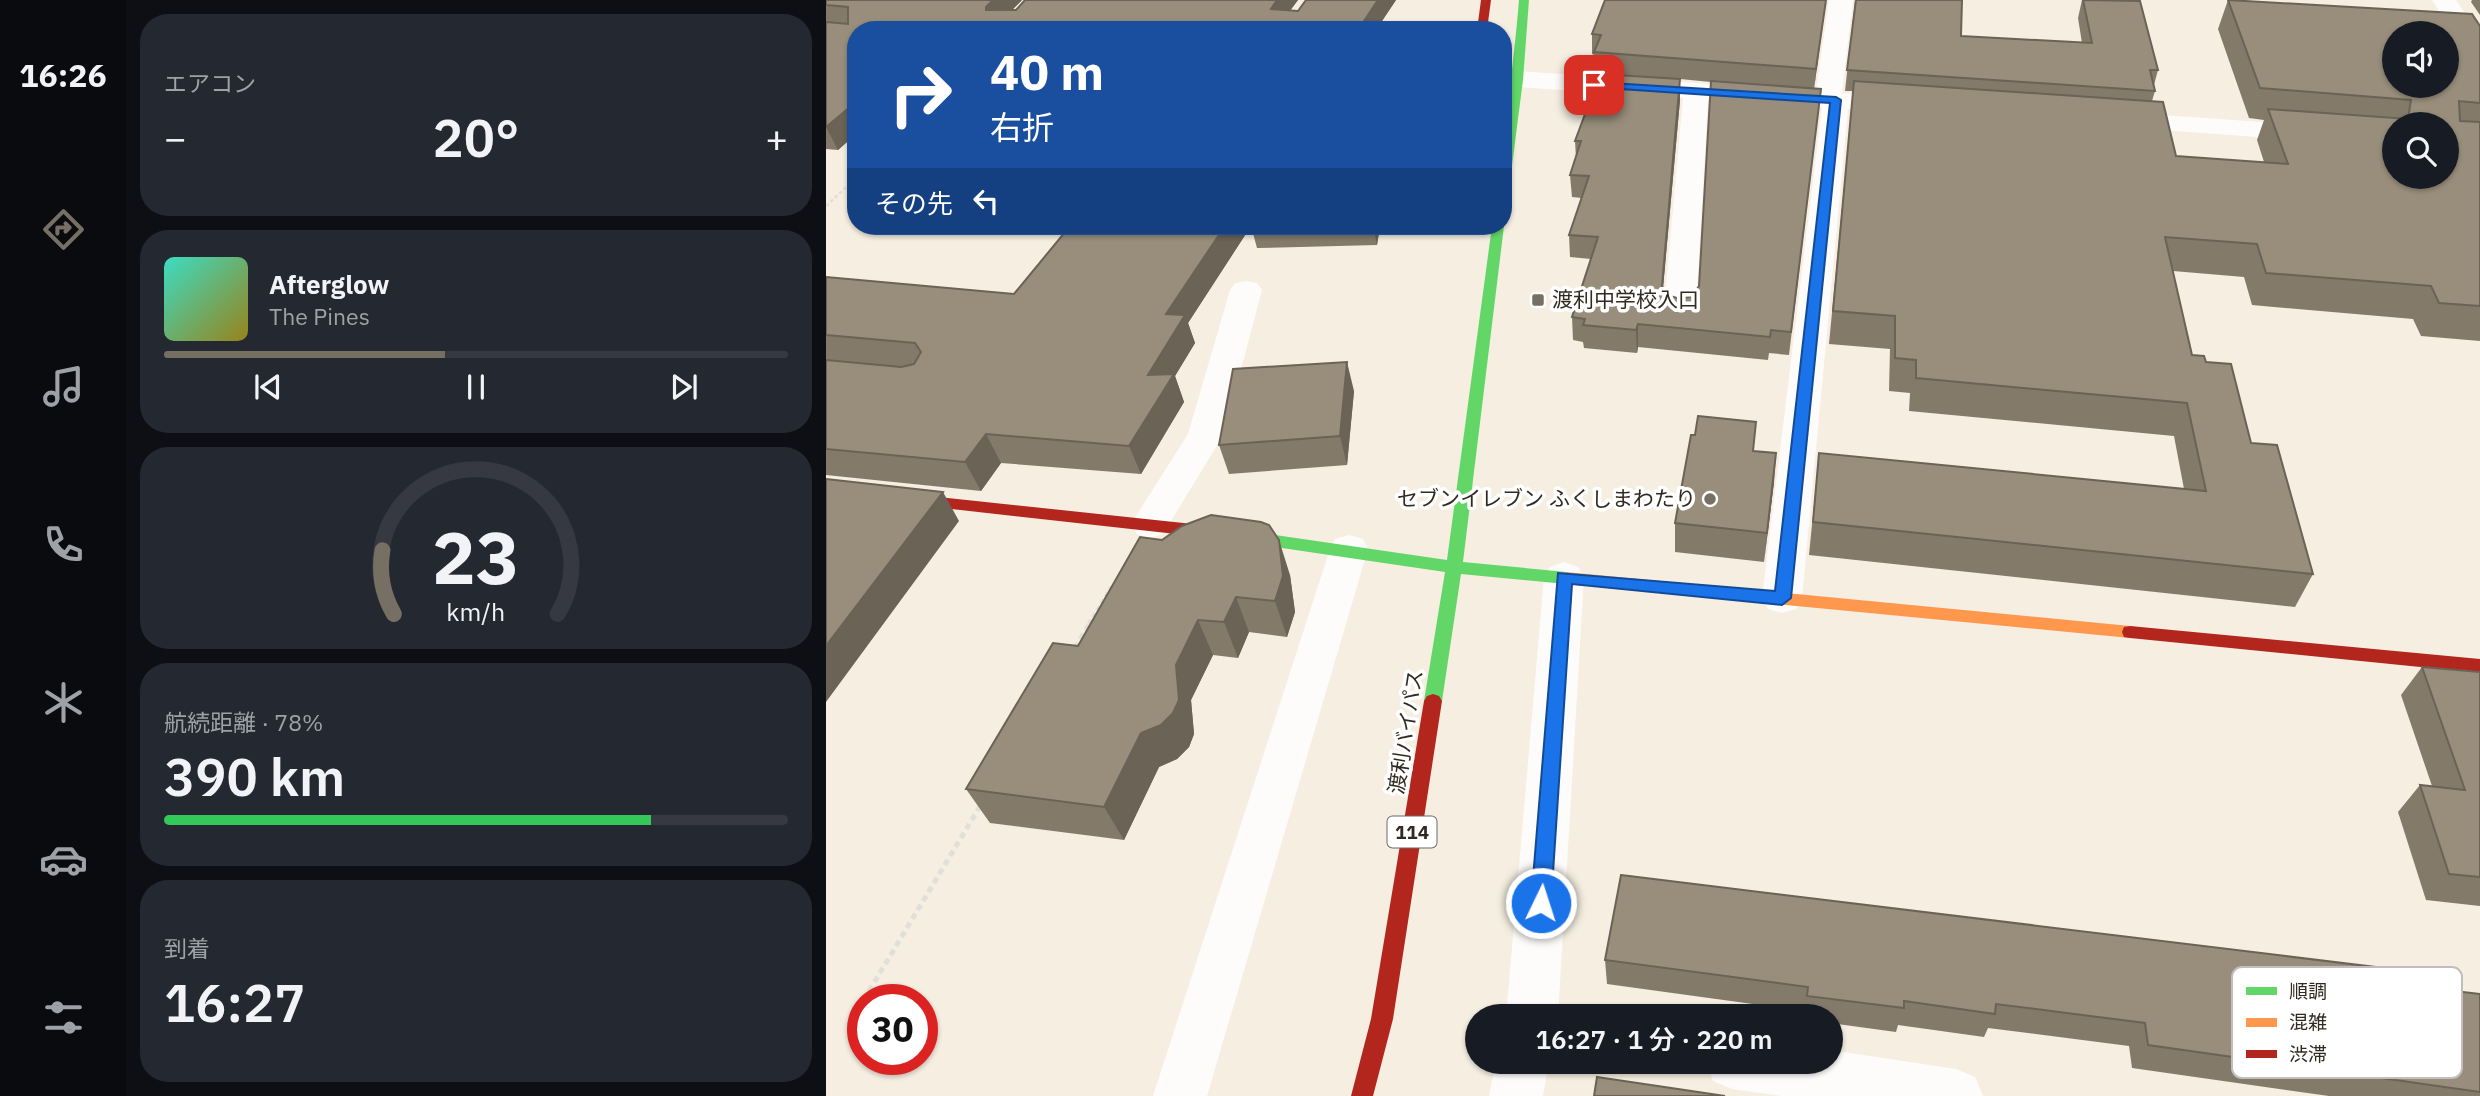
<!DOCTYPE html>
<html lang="ja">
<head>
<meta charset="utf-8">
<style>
  body { margin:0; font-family:"IBM Plex Sans","Noto Sans JP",sans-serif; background:#242831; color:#f1f3f6; height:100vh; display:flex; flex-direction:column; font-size:26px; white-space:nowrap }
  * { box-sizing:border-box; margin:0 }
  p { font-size:23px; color:#9ea1a6 }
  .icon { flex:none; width:38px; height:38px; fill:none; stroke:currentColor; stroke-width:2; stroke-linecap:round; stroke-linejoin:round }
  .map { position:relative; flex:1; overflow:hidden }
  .details { display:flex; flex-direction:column; gap:14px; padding:14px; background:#0d0f14; width:700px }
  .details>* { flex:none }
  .hud { position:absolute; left:21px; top:21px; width:665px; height:214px; border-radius:28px; box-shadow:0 2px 5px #0004; background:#1a4fa0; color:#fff; overflow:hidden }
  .fabs { position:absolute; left:1556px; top:21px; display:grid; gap:14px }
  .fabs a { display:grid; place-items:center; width:77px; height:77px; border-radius:50%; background:#171b24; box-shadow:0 2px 5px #0004; font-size:35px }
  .speed { position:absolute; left:21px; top:984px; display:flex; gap:14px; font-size:35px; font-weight:700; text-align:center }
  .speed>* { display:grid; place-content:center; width:91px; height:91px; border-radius:50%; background:#171b24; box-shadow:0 2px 5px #0004; line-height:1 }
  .speed .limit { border:10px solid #d22; background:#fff; color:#111 }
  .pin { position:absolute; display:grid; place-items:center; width:60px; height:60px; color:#fff; margin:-30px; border-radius:14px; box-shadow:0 4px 10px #0006 }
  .me { position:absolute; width:77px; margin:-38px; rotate:4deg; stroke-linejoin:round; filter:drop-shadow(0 0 5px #0008) }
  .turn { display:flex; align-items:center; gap:24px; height:147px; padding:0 28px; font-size:32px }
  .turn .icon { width:91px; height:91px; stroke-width:2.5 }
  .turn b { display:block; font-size:49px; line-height:60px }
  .then { display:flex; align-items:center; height:66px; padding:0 28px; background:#0003; gap:14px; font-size:26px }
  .big { font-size:52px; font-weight:600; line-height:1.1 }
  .details .widget { flex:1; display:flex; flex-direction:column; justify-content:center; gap:10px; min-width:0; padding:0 24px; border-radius:28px; background:#242831 }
  .details .dial { align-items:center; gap:0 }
  .dial svg { height:182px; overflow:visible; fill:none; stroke:#363941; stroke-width:7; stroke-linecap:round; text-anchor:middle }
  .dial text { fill:#f1f3f6; stroke:none }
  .song { display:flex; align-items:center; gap:21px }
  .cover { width:84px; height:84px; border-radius:10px; background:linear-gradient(135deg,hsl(170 70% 55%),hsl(50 70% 35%)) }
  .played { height:7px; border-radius:4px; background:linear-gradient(90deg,#766f63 45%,#363941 45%) }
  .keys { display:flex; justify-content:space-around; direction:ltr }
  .heat { display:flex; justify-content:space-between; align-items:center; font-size:38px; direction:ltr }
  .charge { height:10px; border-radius:5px; background:linear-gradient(90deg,#34c759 78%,#363941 0) }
  .trip { position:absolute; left:639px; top:1004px; width:378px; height:70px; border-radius:35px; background:#171b24; box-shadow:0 2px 5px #0004; font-weight:600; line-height:70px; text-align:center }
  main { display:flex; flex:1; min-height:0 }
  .menu { display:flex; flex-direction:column; width:126px; justify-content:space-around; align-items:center; background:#090b0e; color:#9ea1a6 }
  .menu .icon { width:49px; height:49px }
  .menu .selected { color:#766f63 }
  .menu b { font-size:32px; color:#f1f3f6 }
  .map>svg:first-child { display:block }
</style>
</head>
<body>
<main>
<nav class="menu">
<b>16:26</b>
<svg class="icon selected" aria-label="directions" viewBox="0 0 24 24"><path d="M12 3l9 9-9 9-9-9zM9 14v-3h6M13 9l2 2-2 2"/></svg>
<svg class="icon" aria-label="music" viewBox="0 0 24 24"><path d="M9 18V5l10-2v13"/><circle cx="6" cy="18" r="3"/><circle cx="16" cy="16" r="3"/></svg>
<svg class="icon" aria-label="phone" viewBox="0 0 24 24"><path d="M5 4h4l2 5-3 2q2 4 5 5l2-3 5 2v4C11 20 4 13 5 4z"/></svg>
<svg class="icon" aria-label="climate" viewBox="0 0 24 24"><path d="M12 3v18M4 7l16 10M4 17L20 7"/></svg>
<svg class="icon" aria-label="car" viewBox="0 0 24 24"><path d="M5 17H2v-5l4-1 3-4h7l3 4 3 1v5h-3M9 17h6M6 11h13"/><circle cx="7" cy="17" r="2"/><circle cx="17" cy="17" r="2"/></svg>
<svg class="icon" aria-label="filters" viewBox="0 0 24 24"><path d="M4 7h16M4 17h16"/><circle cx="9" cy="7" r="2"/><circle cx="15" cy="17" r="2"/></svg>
</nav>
<section class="details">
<div class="widget"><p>エアコン</p>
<div class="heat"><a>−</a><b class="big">20°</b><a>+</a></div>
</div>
<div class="widget">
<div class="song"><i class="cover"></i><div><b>Afterglow</b><p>The Pines</p></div></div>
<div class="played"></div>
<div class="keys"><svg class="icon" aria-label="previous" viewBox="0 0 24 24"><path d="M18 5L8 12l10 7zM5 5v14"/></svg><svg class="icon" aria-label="pause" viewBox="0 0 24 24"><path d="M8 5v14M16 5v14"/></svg><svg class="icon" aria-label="next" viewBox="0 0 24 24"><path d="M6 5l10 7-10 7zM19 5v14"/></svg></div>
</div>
<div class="widget dial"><svg viewBox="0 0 100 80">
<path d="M14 69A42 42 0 1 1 86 69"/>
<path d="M14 69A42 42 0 0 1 9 41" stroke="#766f63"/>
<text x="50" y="56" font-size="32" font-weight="700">23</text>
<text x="50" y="72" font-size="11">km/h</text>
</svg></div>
<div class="widget"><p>航続距離 · 78%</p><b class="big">390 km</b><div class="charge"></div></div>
<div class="widget"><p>到着</p><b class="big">16:27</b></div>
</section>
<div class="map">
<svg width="1654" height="1096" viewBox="0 0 1654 1096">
  <rect width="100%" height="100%" fill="#f5eee1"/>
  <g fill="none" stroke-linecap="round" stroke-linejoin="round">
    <path stroke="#e1dfda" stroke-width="2.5" stroke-dasharray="3.5 2.5" stroke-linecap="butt" d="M0 206 30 178"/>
    <path stroke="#e1dfda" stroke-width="4.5" stroke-dasharray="4.5 3.5" stroke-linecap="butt" d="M263 624 286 587"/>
    <path stroke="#e1dfda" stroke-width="5" stroke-dasharray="6 4.5" stroke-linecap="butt" d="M249 648 264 623
      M43 991 156 803"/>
    <path fill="#fefcfa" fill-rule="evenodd" d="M1003 0H1027L1016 93 1077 97 1086 99 1090 105 1086 111 1077 113 1022 109 976 598 970 609 956 613 942 609 936 598 996 107 882 100 870 309 865 316 854 319 843 316 838 309 857 98 677 86V70L990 91Z
      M1606 0H1630L1654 36V61L1645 59Z
      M1291 112 1568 131V147L1282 126 1278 120 1282 114Z
      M420 281 431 283 436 290 398 434 337 534 324 538 311 534 305 524 362 434 404 290 409 283Z
      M523 535 537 539 542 549 381 1096H327L504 549 509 539Z
      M738 562 752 567 758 577 732 1017H680L718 577 724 567Z
      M1004 1050 1130 1069 1149 1077 1157 1096H955L906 1089 887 1081 880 1062H1004Z
      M670 1062H723L717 1096H663Z"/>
    <path fill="#63d668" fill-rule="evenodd" d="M693 0H703L697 80 683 189 677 192C677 128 688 64 693 0Z
      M677 225 678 226 637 562 740 572 746 574 748 578 746 582 740 584 635 574 616 701 613 706 607 708 601 706 598 701 619 572 395 539 387 533 395 527 621 560 666 226Z"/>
    <path fill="#ff974d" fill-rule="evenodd" d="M740 572 1304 626 1310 627 1312 632 1310 637 1304 638 740 584 734 582 732 578 734 574Z"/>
    <path fill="#b3261e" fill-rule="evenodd" d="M655 0H665L661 30H651Z
      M0 485 395 527 403 533 395 539 0 495Z
      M1304 626 1654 659V673L1304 638 1298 637 1296 632 1298 627Z
      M607 694 613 696 616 701 567 1019 547 1096H525L545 1019 598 701 601 696Z"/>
  </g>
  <path fill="#837a6a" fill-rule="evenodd" d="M0 0H196L186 10H190L199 0H472L464 10 472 11 480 0H570L550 30H30V134L12 150 0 149Z
    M1000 0 988 89H995L963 355 943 353 942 360 812 347 811 353 758 348 757 342 747 340 746 317 765 259 744 257 743 235 756 198 746 197 744 175 750 158 749 141 841 78 769 73 768 55 766 54V34ZM854 79 885 82 873 286 866 296 854 299 841 295 837 289 854 100Z
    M1029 0 1135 36 1256 43 1252 18 1256 0H1290L1332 70 1328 85 1329 91 1326 101 1350 156 1438 162 1431 140 1438 120 1423 118 1392 29 1402 0 1654 26V341L1595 336 1587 319 1426 305 1418 277 1347 271 1366 355 1380 362 1425 443 1487 574 1469 607 983 555 993 453 1358 489 1348 436 1083 411 1084 393 1063 391 1064 349 1003 344 1027 91H1019Z
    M1646 0H1654V15L1645 2Z
    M244 226H425L362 323 369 343 349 376 358 402 315 474 175 463 155 491 0 475V277L188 294Z
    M425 226H554L551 245 431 248Z
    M528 391 521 465 403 474 393 445Z
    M928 451 948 482 938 562 849 552V523Z
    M336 540 464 575 469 612 461 637 423 632 412 658 387 655 365 700 368 734 363 747 351 759 333 767 298 840 164 823 140 789Z
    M1596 667 1654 672V906L1600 900 1572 812 1594 785 1606 786 1575 695Z
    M779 960 1586 986 1654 994V1096H1503L1306 1068 1303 1046 1162 1028 1158 1037 1072 1025 1070 1032 1004 1023V1017H976L977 1011 781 984Z"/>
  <path fill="#6a6356" d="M167 0H196L168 28 160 10V7Z
    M451 0H472L450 30 445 9Z
    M552 0H570L550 30H532Z
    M1000 0 988 89 990 69Z
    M854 79V100L835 309 836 286Z
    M24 107 30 118V134L12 150 0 127Z
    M399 226H425L362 323 369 343 349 376 358 402 315 474 303 446 322 375 340 314Z
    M547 226H554L551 245Z
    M812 324V347L811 353 810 330Z
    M521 362 528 391 521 465 514 436Z
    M160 434 175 463 155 491 139 462Z
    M950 453 948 482 938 562 941 533Z
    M117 492 133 521 0 702V646Z
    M453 540 464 575 469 612 461 637 449 601Z
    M410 597 423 632 412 658 398 622Z
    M372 620 387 655 365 700 368 734 363 747 351 759 333 767 298 840 278 807Z"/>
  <path fill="#988e7b" stroke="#6a6356" stroke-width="2" fill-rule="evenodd" d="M0 0H167L160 7V10H190L199 0H451L445 9 472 11 480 0H552L532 30H30V107H24L0 127V22L22 24V7L0 5Z
    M779 0H1000L990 69 768 52 775 35 766 34Z
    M1030 0H1136L1135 36 1266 43 1257 0 1314 1 1332 70H1324L1329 91 1021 70Z
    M1402 0 1646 14 1654 26V103L1633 101 1634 121 1654 122V306L1613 303 1605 286 1440 273 1431 244 1339 237 1366 355 1378 356 1380 362 1405 364 1425 443 1451 445 1487 574 987 522 993 453 1380 491 1361 403 1090 378V360L1069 358V316L1007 311 1028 81 1337 102 1350 156 1462 164 1442 109 1582 119 1585 100 1434 88ZM1568 33H1620V86H1568ZM1568 124H1620V177H1568Z
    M774 74 854 79 836 286 841 295 854 299 866 296 873 286 885 81 995 89 965 332 945 330 944 337 812 324 810 330 757 325 759 319 746 317 772 237 743 235 763 176 744 175 755 141H749Z
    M244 226H399L340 314 359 315 322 375 348 374 303 446 160 434 139 462 0 449V360L75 367 88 364 95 352 89 343 0 335V277L188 294Z
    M521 362 514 436 393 445 407 369Z
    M872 416 930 422 927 451 950 453 941 533 849 523 865 435H869Z
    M0 479 117 492 0 646Z
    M385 515 435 522 443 525 453 540 457 576 449 601 410 597 398 622 372 620 350 665 353 700 347 713 335 725 315 733 278 807 140 789 227 643 252 646 314 537 336 540 356 526Z
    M1596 667 1654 672V877L1623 874 1594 785 1639 790Z
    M795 875 1582 971 1586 986 1654 994V1092L1322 1045 1319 1023 1170 1004 1169 1014 1078 1001V1008L981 996 982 987 779 960Z
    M771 1077 899 1096H768Z"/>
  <path fill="#1a73e8" stroke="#114b97" stroke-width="2" d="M768 82 1010 97 1015 100 965 598 956 605 746 584 725 903 722 909 715 912 708 909 705 903 732 573 949 591 1004 103 765 87V82Z"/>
  <g fill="#766f63" stroke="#fff" stroke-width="2.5">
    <rect x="705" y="293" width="14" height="14" rx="3.5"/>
    <circle cx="884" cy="499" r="7"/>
  </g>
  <g text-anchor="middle" stroke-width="7" stroke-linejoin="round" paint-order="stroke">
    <rect fill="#fff" stroke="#6f6a62" stroke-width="2" x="561.5" y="816.5" width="49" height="31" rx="5"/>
    <g font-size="19" font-weight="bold" fill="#312a1f">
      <text x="586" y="839">114</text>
    </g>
    <g font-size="21" fill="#312a1f" stroke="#fff" text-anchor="start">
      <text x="726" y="307">渡利中学校入口</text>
      <text x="870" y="506" text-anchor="end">セブンイレブン ふくしまわたり</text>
    </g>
    <g font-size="21" fill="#312a1f" stroke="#fff">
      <text transform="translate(580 732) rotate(-81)" y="7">渡利バイパス</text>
    </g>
  </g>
  <rect x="1406" y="967" width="230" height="111" rx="10" fill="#fff" stroke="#c1bfbc" stroke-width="2"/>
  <rect x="1420" y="987" width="31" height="8" fill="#63d668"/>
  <rect x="1420" y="1018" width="31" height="9" fill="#ff974d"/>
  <rect x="1420" y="1050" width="31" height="8" fill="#b3261e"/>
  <g font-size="19" fill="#312a1f">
    <text x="1463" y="998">順調</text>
    <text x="1463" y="1029">混雑</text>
    <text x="1463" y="1061">渋滞</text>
  </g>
</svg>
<div class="fabs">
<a><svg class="icon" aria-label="sound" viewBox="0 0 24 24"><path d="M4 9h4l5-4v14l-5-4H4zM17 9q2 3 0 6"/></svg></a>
<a><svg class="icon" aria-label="search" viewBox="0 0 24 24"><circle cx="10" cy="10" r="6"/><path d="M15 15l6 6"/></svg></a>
</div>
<div class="speed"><div class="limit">30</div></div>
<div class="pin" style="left:768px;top:85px;background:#d93025"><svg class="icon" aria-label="arrive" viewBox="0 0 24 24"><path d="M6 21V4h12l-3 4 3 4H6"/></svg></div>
<svg class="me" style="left:715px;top:903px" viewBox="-20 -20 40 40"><circle r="17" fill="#1a73e8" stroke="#fff" stroke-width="3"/><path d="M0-11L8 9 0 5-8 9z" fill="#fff"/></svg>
<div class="trip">16:27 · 1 分 · 220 m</div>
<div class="hud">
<div class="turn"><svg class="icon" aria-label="right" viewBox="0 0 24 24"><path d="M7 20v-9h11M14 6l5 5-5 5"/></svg><div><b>40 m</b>右折</div></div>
<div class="then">その先<svg class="icon" aria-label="left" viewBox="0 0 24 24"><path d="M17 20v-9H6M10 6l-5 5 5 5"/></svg></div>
</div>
</div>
</main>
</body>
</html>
